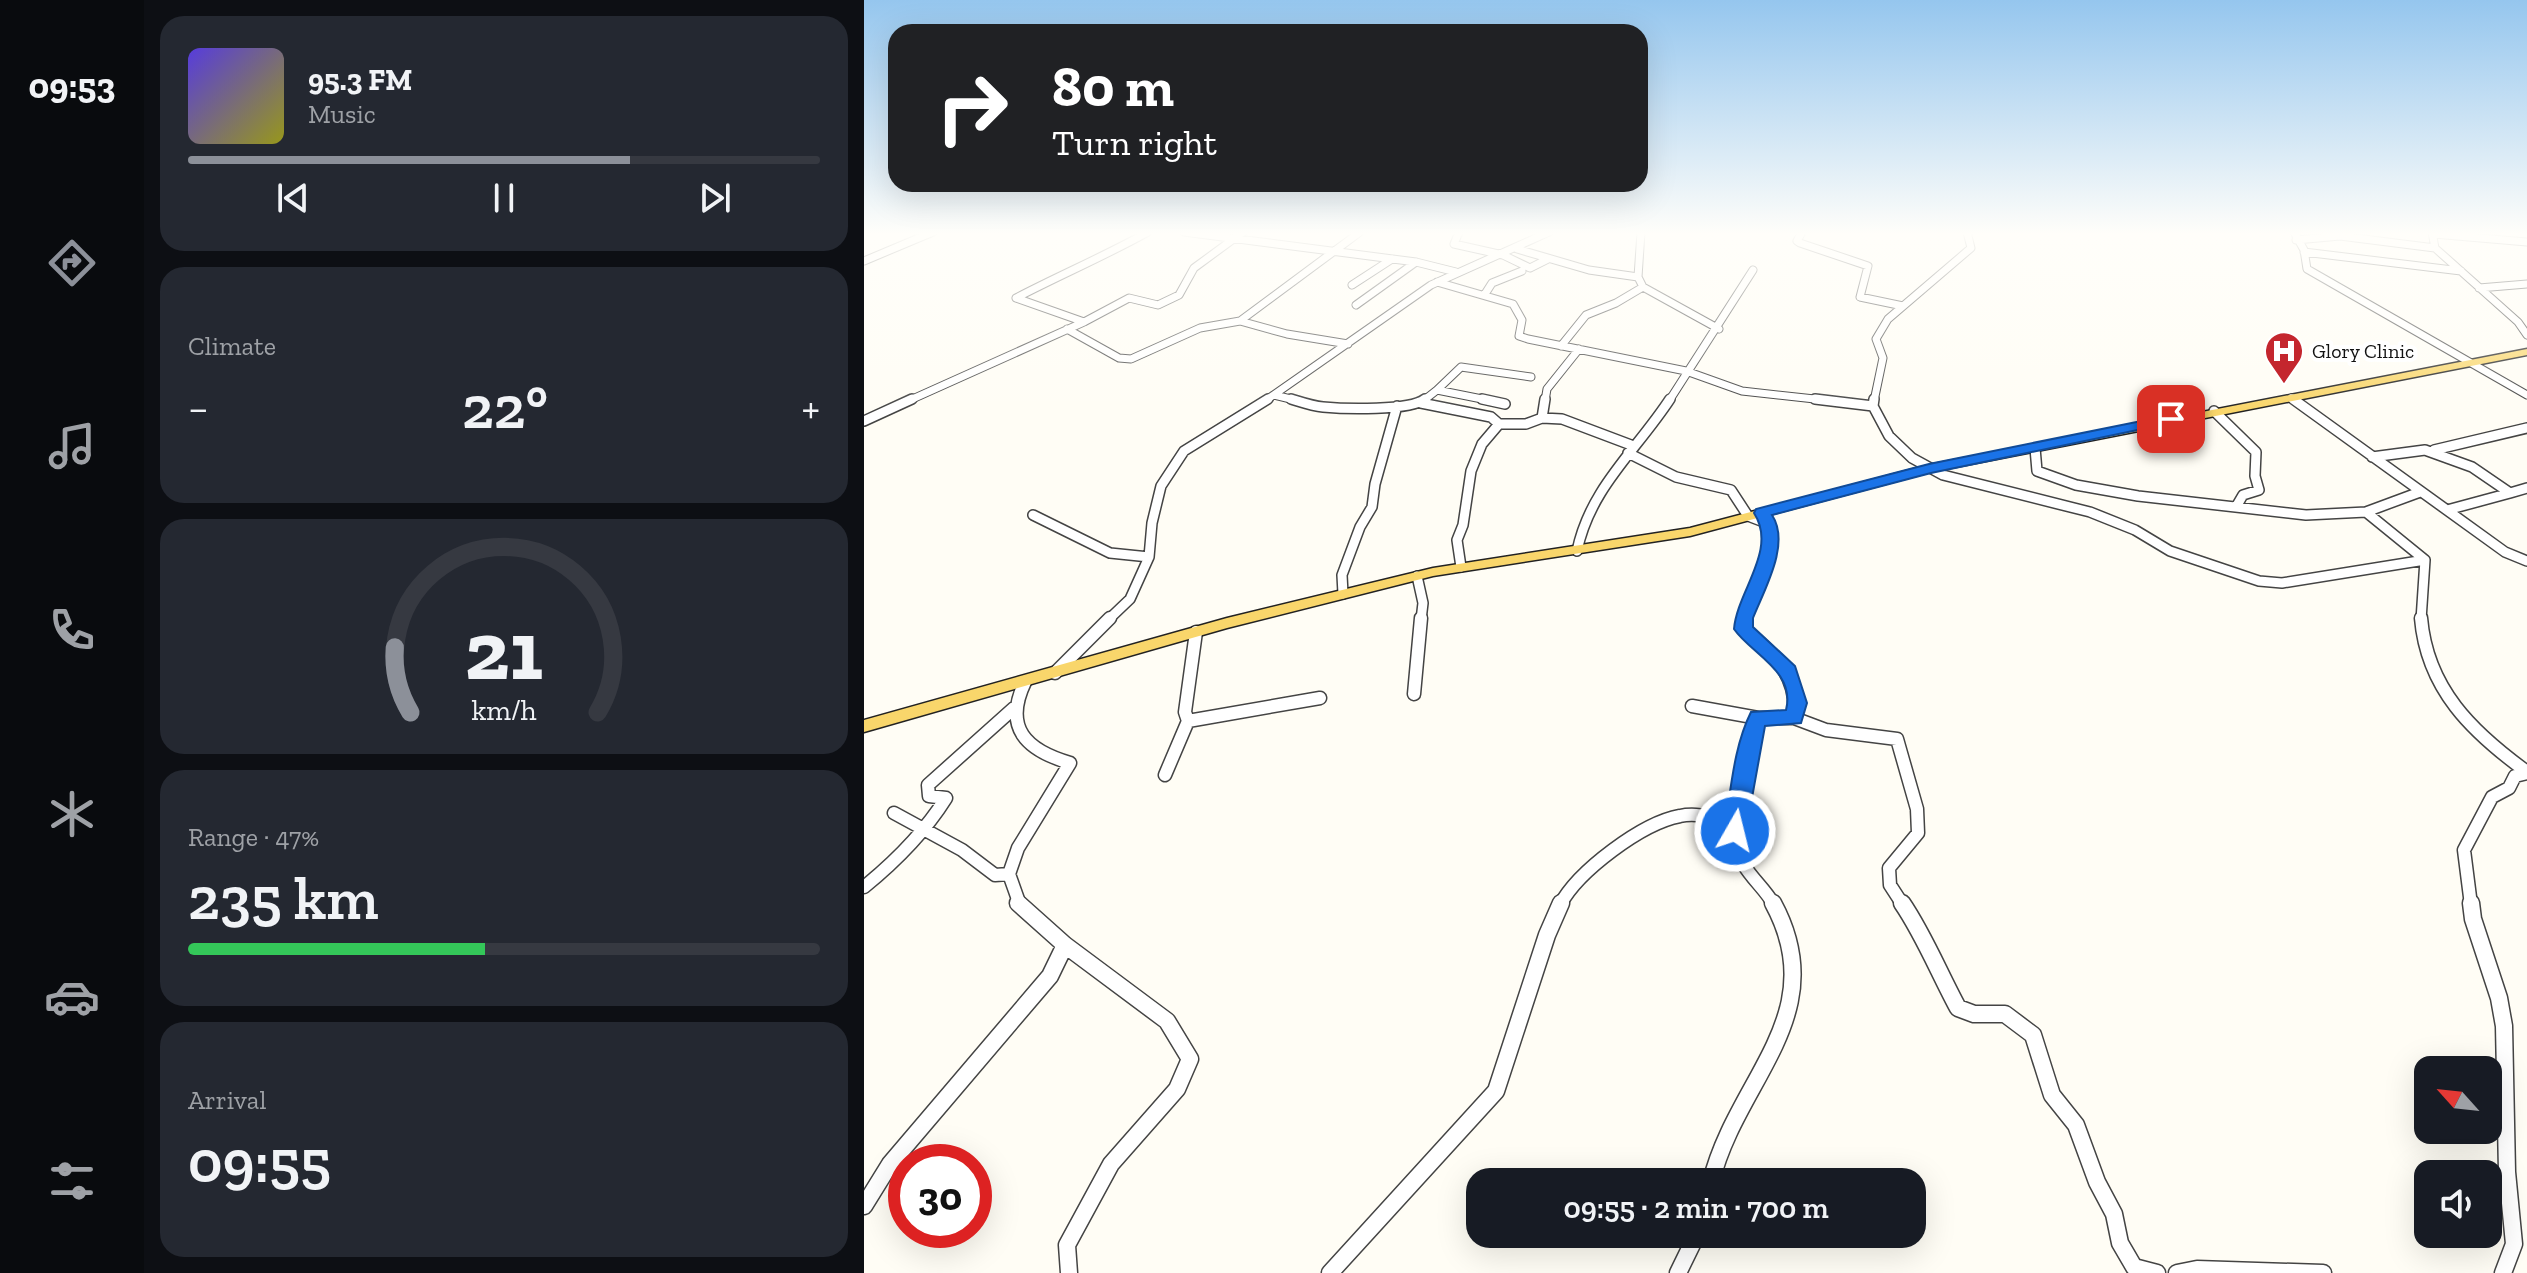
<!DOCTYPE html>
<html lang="en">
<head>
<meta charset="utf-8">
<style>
  body { margin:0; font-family:"Zilla Slab",serif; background:#242831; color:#f1f3f6; height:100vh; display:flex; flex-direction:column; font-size:30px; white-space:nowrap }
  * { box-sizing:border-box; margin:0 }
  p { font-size:26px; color:#9ea1a6 }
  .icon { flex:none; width:44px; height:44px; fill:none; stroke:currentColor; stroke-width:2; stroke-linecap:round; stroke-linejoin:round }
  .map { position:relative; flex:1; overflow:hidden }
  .details { display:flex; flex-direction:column; gap:16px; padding:16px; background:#0d0f14; width:720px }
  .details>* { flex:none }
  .top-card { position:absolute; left:24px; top:24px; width:760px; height:168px; border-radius:24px; box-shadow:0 8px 32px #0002; background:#202124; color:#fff; overflow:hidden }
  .needle { width:52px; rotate:297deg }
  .tools { position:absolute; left:1550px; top:1056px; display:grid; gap:16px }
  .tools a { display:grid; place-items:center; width:88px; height:88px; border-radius:16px; background:#171b24; box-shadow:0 8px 32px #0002; font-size:40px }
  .speed { position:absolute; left:24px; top:1144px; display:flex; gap:16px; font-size:40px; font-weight:700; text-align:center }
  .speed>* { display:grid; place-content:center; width:104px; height:104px; border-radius:50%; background:#171b24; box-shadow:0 8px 32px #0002; line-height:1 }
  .speed .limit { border:12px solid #d22; background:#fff; color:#111 }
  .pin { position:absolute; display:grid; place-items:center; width:68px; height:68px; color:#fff; margin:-34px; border-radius:16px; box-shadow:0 4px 12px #0006 }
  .me { position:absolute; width:88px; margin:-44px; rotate:8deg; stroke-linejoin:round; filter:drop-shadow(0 0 6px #0008) }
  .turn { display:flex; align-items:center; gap:28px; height:168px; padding:0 32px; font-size:36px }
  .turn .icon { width:104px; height:104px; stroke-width:2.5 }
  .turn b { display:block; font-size:56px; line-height:68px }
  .big { font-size:60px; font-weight:600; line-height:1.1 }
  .details .widget { flex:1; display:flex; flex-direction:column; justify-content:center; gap:12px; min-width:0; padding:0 28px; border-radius:24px; background:#242831 }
  .details .dial { align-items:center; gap:0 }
  .dial svg { height:208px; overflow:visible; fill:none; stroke:#363941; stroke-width:7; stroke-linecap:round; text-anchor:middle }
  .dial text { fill:#f1f3f6; stroke:none }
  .song { display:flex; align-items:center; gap:24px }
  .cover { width:96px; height:96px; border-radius:12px; background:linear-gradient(135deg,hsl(250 70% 55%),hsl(60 70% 35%)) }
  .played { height:8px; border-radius:4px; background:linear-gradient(90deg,#8c9099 70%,#363941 70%) }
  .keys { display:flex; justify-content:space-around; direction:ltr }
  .heat { display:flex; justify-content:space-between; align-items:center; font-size:44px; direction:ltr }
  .charge { height:12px; border-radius:6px; background:linear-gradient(90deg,#34c759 47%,#363941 0) }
  .trip { position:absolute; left:602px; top:1168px; width:460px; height:80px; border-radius:24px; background:#171b24; box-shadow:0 8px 32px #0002; font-weight:600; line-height:80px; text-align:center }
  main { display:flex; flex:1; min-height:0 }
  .tabs { display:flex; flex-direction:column; width:144px; justify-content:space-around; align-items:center; background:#090b0e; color:#9ea1a6 }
  .tabs .icon { width:56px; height:56px }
  .tabs .selected { color:#8c9099 }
  .tabs b { font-size:36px; color:#f1f3f6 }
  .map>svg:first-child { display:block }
</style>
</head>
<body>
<main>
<nav class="tabs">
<b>09:53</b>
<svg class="icon selected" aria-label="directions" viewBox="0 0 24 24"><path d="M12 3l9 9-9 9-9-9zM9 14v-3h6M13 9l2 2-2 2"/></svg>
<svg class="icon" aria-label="music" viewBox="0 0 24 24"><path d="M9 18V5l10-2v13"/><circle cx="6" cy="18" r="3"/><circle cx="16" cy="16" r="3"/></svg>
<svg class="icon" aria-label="phone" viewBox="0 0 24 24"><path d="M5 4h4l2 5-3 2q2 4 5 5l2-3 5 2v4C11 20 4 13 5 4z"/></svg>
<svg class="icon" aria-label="climate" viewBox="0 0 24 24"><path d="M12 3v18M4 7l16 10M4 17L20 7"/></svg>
<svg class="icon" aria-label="car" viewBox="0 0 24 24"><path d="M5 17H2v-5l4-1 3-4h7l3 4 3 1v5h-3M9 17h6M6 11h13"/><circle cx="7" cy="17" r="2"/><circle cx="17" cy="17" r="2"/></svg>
<svg class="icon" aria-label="filters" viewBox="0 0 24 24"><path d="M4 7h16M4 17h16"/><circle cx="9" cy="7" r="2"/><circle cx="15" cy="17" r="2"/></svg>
</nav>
<section class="details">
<div class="widget">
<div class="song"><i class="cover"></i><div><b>95.3 FM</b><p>Music</p></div></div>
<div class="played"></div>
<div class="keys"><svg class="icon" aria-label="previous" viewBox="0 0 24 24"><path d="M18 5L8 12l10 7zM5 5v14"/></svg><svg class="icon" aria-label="pause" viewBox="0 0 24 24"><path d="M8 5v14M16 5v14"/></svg><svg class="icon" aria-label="next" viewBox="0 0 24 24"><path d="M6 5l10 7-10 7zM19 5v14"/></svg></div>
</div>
<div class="widget"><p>Climate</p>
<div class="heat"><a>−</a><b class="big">22°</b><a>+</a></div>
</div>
<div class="widget dial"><svg viewBox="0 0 100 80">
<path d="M14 69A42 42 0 1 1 86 69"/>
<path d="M14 69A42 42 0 0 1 8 44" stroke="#8c9099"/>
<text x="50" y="56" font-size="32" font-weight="700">21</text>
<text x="50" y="72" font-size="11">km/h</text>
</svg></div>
<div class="widget"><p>Range · 47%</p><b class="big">235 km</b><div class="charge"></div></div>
<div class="widget"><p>Arrival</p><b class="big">09:55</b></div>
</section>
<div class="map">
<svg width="1663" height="1273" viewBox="0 0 1663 1273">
  <rect width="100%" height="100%" fill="#fffdf5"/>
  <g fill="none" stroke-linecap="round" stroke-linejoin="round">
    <defs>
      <path id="minor-far3" d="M320 232 552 262 592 272
        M595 232 590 244 639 255 666 268 684 259
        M938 232 933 241 936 243 1004 266 996 297 1039 306
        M1430 232 1440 250 1443 269 1663 395
        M1568 232 1571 248 1654 322 1663 335
        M1570 234 1663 242
        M1432 240 1476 236 1571 248
        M653 249 725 270 774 277
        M1440 252 1597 271
        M0 261 69 232
        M573 282 649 304 658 320 655 336 664 339 822 371 878 391 969 401
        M488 285 528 259
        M779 287 855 329
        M1615 288 1663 284
        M621 294 628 283 658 271
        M152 298C196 275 241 256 284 232
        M152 298 220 322
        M492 305 552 262
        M376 321 423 334 484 344
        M203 329 255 358 267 359 336 328 376 321 496 232
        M697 346 722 315 752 303 779 287 774 277 777 232
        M573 390 597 367 667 377
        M410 395 435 401
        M1427 398 1432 401
        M44 401 220 322 265 298 294 305 315 295 330 268 379 232
        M401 401 567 285 685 232
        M559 401 573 390 628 401
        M681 401 683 389 715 349
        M805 401 889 270
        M1010 401 1019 358 1012 339 1024 319 1107 248 1103 232"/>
      <path id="minor-far2" d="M427 399C437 402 448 406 459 407 480 409 546 411 561 399
        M618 399 641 404
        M681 399 678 418 698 419 767 445
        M951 399 1009 406
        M1010 399 1009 406 1025 436 1048 458 1079 475 1226 512 1271 530 1306 551 1395 581 1418 583 1561 560
        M1429 399 1641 552 1663 561
        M557 403 627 417 635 424
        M1350 411 1392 452 1391 476 1395 490 1379 495 1372 507
        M0 421 48 399
        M1171 448 1173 471 1212 485 1274 496 1442 515 1502 512
        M1570 450 1663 428
        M764 453 812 477 867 490 884 516 905 524 901 566 880 620
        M1508 457 1561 450 1608 467 1646 493 1663 488
        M1556 492 1502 512 1561 560
        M1583 510 1646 493
        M169 515 246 553 285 557
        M713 551C726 488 772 451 806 399
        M597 567 593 540 599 525 607 471 618 444 635 424H662L678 418
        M553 576 559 603 557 620
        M479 594 478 575 496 527 508 507 511 484 533 406
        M244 620 266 599 285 557 288 523 297 486 320 451 404 399
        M1557 620 1561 560"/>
      <path id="minor-far1" d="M880 618 879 629C910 653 935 676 930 718L962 730 1033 739 1053 809 1054 833 1025 868 1026 885 1039 905
        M1557 618C1563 689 1608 732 1663 772
        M191 673 246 618
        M550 694 557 618
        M828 706 894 718
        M324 721 456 698
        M301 775 324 721 321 712 332 632
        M30 813 98 850 131 875 145 874
        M0 887C32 861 60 833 82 798L65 796 64 785 150 708
        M156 905 145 874 154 848 206 763C162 750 139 728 161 682
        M696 905C714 871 778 823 816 816 834 812 854 819 872 822
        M910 905C902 890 888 879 880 865 859 825 881 757 894 718H930
        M1607 905 1600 850 1628 797 1645 788 1651 776 1663 773"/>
      <path id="minor" d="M154 903 201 945 303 1021 326 1059 313 1089 247 1164 203 1245 205 1273
        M1038 903C1060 935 1075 973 1094 1008L1110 1014H1141L1169 1035 1188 1095 1212 1125 1233 1182 1250 1214 1256 1243 1270 1267 1293 1273
        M1607 903 1609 919 1635 998 1640 1026 1643 1172 1650 1244 1639 1273
        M847 1182C872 1079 970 1015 909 903
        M0 1206 26 1164 186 976 201 945
        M466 1273 632 1091 683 935 697 903
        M814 1273 833 1234
        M1313 1273 1333 1269 1459 1273"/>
      <path id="major" d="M1663 349V355L1066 472 826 536 569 576 363 628 0 732V720L363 618 569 568 826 528 1065 465Z"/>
    </defs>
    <use href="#minor-far3" stroke="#444" stroke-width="9"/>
    <use href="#minor-far2" stroke="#444" stroke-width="12"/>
    <use href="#minor-far1" stroke="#444" stroke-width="15"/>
    <use href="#minor" stroke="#444" stroke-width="19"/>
    <use href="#major" stroke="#222" stroke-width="3"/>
    <use href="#minor-far3" stroke="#fff" stroke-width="7"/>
    <use href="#minor-far2" stroke="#fff" stroke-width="9"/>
    <use href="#minor-far1" stroke="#fff" stroke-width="12"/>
    <use href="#minor" stroke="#fff" stroke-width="16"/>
    <use href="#major" fill="#f9d66b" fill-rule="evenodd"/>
  </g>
  <linearGradient id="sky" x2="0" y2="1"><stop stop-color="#95c6ee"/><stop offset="0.57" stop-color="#fffefa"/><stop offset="1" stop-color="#fffefa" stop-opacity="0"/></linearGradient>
  <rect width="1663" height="410" fill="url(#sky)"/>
  <path fill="#1a73e8" stroke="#114b97" stroke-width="2" d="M1307 415 1314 419 1312 422 1067 473 908 515C927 544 900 590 889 618V627L931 666 943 703 937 723 901 726 882 831 878 838 871 841 863 838 860 831C867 792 869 748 887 712L922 710C932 671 887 654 870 629 873 591 914 550 890 513L892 509 1065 464Z"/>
  <defs>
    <symbol id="hospital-pin" viewBox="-11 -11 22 30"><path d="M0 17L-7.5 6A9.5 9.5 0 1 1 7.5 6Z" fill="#c4262e" stroke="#fff"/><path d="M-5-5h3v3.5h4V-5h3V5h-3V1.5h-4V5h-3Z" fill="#fff"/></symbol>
  </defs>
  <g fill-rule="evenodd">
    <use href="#hospital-pin" x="1398" y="329" width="44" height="60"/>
  </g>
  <g text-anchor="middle" stroke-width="8" stroke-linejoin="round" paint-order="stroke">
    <g font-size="20" fill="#111" stroke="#fff" text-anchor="start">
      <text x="1448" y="358">Glory Clinic</text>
    </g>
  </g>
</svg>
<div class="tools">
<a><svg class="needle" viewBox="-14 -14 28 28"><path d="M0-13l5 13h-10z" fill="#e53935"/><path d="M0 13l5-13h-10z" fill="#9ea1a6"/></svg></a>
<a><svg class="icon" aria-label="sound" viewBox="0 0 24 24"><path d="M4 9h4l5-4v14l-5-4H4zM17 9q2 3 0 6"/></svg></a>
</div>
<div class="speed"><div class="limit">30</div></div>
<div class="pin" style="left:1307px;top:419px;background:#d93025"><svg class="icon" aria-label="arrive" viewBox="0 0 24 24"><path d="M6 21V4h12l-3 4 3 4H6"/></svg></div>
<svg class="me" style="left:871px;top:831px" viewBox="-20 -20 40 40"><circle r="17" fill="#1a73e8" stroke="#fff" stroke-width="3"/><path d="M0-11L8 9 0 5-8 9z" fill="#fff"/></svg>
<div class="trip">09:55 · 2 min · 700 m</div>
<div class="top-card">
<div class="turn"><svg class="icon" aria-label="right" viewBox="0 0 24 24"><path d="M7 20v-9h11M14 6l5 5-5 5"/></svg><div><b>80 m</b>Turn right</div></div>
</div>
</div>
</main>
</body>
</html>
